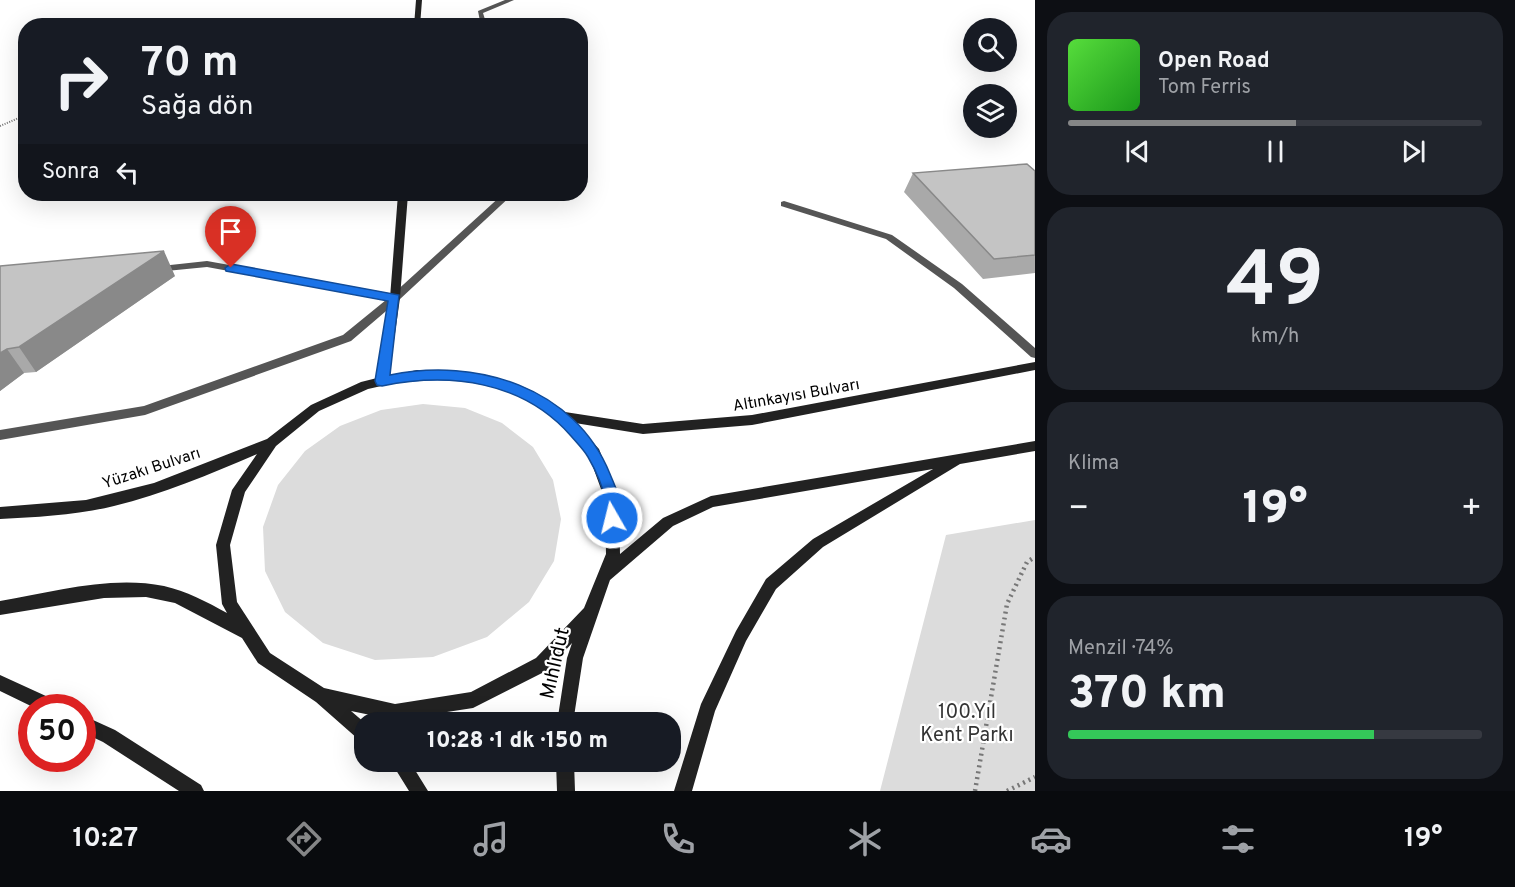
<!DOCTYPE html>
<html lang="tr">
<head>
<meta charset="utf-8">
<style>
  body { margin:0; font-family:Overpass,sans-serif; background:#20242c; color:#f1f3f6; height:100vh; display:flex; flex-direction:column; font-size:22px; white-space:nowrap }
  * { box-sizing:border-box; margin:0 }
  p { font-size:20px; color:#9ea1a6 }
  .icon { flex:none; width:33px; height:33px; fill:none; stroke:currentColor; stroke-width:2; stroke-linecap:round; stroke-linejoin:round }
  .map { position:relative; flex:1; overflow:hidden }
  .sheet { display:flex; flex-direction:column; gap:12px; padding:12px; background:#0d0f14; width:480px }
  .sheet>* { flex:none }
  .guide { position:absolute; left:18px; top:18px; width:570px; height:183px; border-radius:24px; box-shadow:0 6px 24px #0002; background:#171b24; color:#f1f3f6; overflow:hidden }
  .controls { position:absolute; left:963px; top:18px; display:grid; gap:12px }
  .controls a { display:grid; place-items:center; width:54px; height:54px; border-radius:50%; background:#171b24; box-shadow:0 6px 24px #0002; font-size:30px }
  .speed { position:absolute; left:18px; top:694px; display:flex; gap:12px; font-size:30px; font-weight:700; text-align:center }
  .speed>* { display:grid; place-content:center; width:78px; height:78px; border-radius:50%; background:#171b24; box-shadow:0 6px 24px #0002; line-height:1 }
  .speed .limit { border:9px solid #d22; background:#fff; color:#111 }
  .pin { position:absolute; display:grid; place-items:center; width:51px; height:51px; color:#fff; margin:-62px -26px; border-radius:50% 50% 50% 0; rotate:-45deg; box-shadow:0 0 6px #0007 }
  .pin .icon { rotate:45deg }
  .me { position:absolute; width:66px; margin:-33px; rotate:352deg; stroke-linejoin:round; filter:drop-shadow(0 0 4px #0008) }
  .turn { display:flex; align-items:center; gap:21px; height:126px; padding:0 24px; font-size:27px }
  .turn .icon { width:78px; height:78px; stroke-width:2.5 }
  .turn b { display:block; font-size:42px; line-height:51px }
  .then { display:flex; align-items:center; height:57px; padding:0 24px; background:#0003; gap:12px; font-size:22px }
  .big { font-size:45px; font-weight:800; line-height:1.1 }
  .sheet .widget { flex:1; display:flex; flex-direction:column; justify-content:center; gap:9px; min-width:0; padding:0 21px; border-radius:24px; background:#20242c }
  .sheet .dial { align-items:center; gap:0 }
  .dial b { font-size:78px; line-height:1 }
  .song { display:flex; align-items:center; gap:18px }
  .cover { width:72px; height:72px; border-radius:9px; background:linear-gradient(135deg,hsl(110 70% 55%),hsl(120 70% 35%)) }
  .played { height:6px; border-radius:3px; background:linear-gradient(90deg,#858687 55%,#363941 55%) }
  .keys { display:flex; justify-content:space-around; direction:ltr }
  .heat { display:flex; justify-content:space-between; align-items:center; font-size:33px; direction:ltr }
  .charge { height:9px; border-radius:4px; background:linear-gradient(90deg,#34c759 74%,#363941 0) }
  .trip { position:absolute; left:354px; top:712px; width:327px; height:60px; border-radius:24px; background:#171b24; box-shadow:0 6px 24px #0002; font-weight:800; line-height:60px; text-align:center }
  .menu { display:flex; height:96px; justify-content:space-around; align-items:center; background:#090b0e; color:#9ea1a6 }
  .menu .icon { width:42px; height:42px }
  .menu .current { color:#858687 }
  .menu b { font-size:27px; color:#f1f3f6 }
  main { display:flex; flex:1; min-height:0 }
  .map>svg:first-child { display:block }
</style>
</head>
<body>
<main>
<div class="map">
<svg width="1035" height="791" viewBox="0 0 1035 791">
  <rect width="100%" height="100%" fill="#fff"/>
  <path fill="#dcdcdc" d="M423 404 465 408 502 423 533 447 553 480 561 519 554 561 529 602 487 637 433 657 375 660 323 643 285 612 265 571 263 527 278 485 305 451 340 426 381 410Z
    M1035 520V791H880L946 535Z"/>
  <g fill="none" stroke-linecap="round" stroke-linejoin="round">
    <path stroke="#777" stroke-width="2" stroke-dasharray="1 1.5" stroke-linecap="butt" d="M0 126 26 115"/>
    <path stroke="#777" stroke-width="4.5" stroke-dasharray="2 4" stroke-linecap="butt" d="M975 791 1007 604 1027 562 1035 557
      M1007 791 1035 777"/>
    <path fill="#555" fill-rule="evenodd" d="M505 0H514L483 13 487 26H481L478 11Z
      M503 194H513L399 300 351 341 145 415 0 440V430L144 406 343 335 386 300 207 267 156 272 151 269 152 267 207 261 393 294Z
      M784 201 892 235 962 284 1035 348V358L1031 357 954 288 886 239 781 206V202Z"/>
    <path fill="#222" fill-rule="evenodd" d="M416 0H422L420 26H414Z
      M398 194H408L400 298 389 376 417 370 469 372 523 387 565 412 643 424 752 415 1035 362V370L752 425 643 434 575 423 599 449 619 500 620 554 663 518 711 496 1035 441V451L960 464 823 547 776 589 746 641 715 711 692 791H674L701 704 736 631 766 579 813 539 933 469 713 507 673 526 610 580 583 658 573 723H557L567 658 572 643 548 670 473 708 395 720 351 711 365 723 364 741 358 739 316 702 258 663 242 638 175 603 146 597 104 598 0 615V601C52 592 111 575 164 586 186 591 207 602 227 613L222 604 216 545 232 490 257 454C210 474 163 494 114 506 77 515 38 517 0 519V507L86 500 154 483 267 439 311 405 361 382 377 378 390 298ZM417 378 469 380 515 393 558 419 589 456 605 500 606 554 584 608 536 658 471 692 395 704 324 688 270 653 237 602 230 545 245 492 276 446 319 411 368 389Z
      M0 675 59 702 61 708H35L0 691Z
      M82 715 115 730 201 785 204 791H179L103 742 82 732Z
      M391 762H410L428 791H409Z
      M556 762H574L575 791H557Z"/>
  </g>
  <path fill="#a9a9a9" d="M1035 171V273L983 279 904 192 913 173Z
    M0 266 175 276 36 372 24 373 0 391Z"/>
  <path fill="#898989" d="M164 251 175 276 36 372 19 347Z
    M7 349 24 373 0 391V353Z"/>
  <path fill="#c4c4c4" stroke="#898989" stroke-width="1.5" d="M128 21 129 26H99V25Z
    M1027 164 1035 171V255L994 259 913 173Z
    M164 251 19 347 7 349 0 353V266Z"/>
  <path fill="#1a73e8" stroke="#114b97" stroke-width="1.5" d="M231 264 399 295 390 375C476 357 575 387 610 474 616 489 626 507 618 523H607C603 515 606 508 605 500 603 487 595 469 588 457 584 450 577 443 571 436 523 381 450 372 382 386L377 385 375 381 388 301 226 271 225 268Z"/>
  <g text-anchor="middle" stroke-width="4.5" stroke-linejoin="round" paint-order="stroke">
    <g font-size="16" fill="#000" stroke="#fff">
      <text transform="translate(796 394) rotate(-10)" y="6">Altınkayısı Bulvarı</text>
      <text transform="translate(151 467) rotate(-18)" y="6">Yüzakı Bulvarı</text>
    </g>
    <g font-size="20" fill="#000" stroke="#fff">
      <text transform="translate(554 663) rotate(-77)" y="7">Mıhlıdut</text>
    </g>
    <g font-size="20" fill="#333" stroke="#fff">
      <text x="967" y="718">100.Yıl<tspan x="967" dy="23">Kent Parkı</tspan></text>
    </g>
  </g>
</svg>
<div class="controls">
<a><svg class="icon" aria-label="search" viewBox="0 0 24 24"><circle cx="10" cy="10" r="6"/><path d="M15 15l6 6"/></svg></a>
<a><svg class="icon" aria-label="layers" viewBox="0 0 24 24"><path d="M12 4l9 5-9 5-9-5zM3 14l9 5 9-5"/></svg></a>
</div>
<div class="speed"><div class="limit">50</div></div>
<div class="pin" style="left:231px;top:268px;background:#d93025"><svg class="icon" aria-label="arrive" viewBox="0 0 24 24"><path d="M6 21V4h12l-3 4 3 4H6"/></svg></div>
<svg class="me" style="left:612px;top:518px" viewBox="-20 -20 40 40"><circle r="17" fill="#1a73e8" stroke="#fff" stroke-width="3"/><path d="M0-11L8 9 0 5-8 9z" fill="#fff"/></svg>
<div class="trip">10:28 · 1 dk · 150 m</div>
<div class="guide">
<div class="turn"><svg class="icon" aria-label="right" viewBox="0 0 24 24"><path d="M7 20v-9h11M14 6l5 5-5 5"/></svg><div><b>70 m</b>Sağa dön</div></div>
<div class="then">Sonra<svg class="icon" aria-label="left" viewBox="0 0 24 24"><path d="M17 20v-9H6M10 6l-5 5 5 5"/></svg></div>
</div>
</div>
<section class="sheet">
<div class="widget">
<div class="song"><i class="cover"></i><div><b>Open Road</b><p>Tom Ferris</p></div></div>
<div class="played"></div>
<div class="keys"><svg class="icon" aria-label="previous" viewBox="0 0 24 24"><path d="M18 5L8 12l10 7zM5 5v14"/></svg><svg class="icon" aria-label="pause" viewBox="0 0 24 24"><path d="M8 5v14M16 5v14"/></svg><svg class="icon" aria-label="next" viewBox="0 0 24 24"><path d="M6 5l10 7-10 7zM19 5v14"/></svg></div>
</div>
<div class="widget dial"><b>49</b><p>km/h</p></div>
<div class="widget"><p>Klima</p>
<div class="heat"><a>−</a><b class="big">19°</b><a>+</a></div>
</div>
<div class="widget"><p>Menzil · 74%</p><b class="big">370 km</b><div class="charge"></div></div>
</section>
</main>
<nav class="menu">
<b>10:27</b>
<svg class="icon current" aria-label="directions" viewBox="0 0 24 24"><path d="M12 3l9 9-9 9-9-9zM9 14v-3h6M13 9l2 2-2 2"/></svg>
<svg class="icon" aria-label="music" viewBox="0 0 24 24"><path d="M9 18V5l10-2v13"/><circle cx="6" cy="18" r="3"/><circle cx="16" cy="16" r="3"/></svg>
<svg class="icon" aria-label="phone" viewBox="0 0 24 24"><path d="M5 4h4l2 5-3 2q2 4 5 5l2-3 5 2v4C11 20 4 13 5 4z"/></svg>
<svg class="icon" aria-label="climate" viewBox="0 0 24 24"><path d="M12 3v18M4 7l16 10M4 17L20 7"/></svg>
<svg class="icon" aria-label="car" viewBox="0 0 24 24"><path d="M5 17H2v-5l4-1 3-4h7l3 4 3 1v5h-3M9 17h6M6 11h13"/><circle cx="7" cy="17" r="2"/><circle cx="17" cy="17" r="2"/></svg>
<svg class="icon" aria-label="filters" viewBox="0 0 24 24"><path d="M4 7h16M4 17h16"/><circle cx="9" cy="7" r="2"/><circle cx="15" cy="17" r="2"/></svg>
<b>19°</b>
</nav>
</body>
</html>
